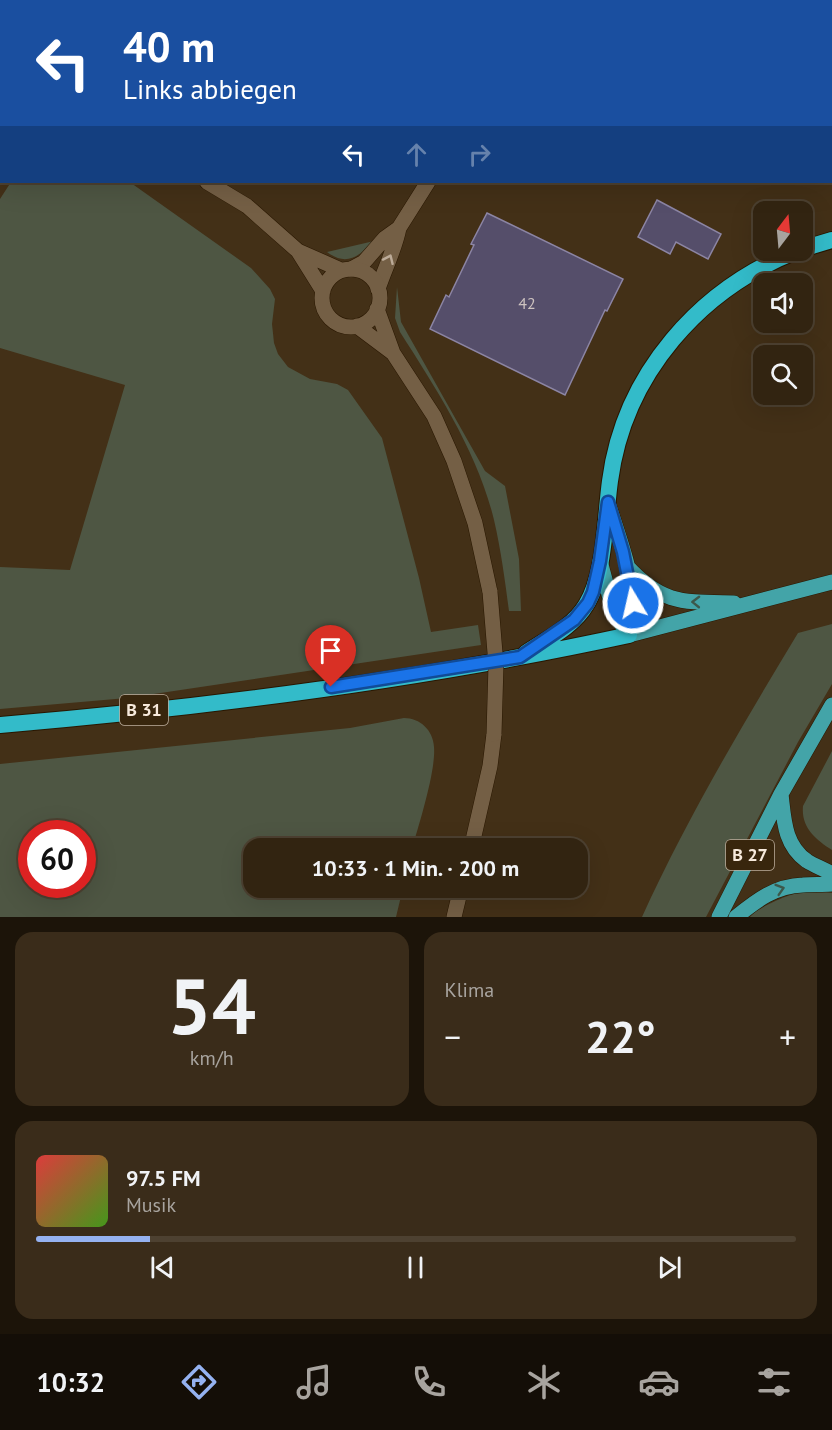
<!DOCTYPE html>
<html lang="de">
<head>
<meta charset="utf-8">
<style>
  body { margin:0; font-family:"PT Sans",sans-serif; background:#3a2c1a; color:#f1f3f6; height:100vh; display:flex; flex-direction:column; font-size:22px; white-space:nowrap }
  * { box-sizing:border-box; margin:0 }
  p { font-size:20px; color:#a8a49f }
  .icon { flex:none; width:33px; height:33px; fill:none; stroke:currentColor; stroke-width:2; stroke-linecap:round; stroke-linejoin:round }
  .map { position:relative; height:917px; overflow:hidden }
  .sheet { display:flex; flex-direction:column; gap:15px; padding:15px; background:#1c1409; flex:1 }
  .sheet>* { flex:none }
  .hud { position:absolute; left:0px; top:0px; width:832px; height:183px; box-shadow:0 6px 24px #0002,0 0 0 2px #4d4131; background:#1a4fa0; color:#fff; overflow:hidden }
  .needle { width:39px; rotate:16deg }
  .fabs { position:absolute; left:753px; top:201px; display:grid; gap:12px }
  .fabs a { display:grid; place-items:center; width:60px; height:60px; border-radius:12px; background:#322411; box-shadow:0 6px 24px #0002,0 0 0 2px #4d4131; font-size:30px }
  .speed { position:absolute; left:18px; top:820px; display:flex; gap:12px; font-size:30px; font-weight:700; text-align:center }
  .speed>* { display:grid; place-content:center; width:78px; height:78px; border-radius:50%; background:#322411; box-shadow:0 6px 24px #0002,0 0 0 2px #4d4131; line-height:1 }
  .speed .limit { border:9px solid #d22; background:#fff; color:#111 }
  .pin { position:absolute; display:grid; place-items:center; width:51px; height:51px; color:#fff; margin:-62px -26px; border-radius:50% 50% 50% 0; rotate:-45deg; box-shadow:0 0 6px #0007 }
  .pin .icon { rotate:45deg }
  .me { position:absolute; width:66px; margin:-33px; rotate:351deg; stroke-linejoin:round; filter:drop-shadow(0 0 4px #0008) }
  .turn { display:flex; align-items:center; gap:21px; height:126px; padding:0 24px; font-size:27px }
  .turn .icon { width:78px; height:78px; stroke-width:2.5 }
  .turn b { display:block; font-size:42px; line-height:51px }
  .lanes { display:flex; align-items:center; height:57px; padding:0 24px; background:#0003; justify-content:center; gap:30px; direction:ltr }
  .lanes .off { opacity:.35 }
  .big { font-size:45px; font-weight:600; line-height:1.1 }
  .sheet .card { flex:1; display:flex; flex-direction:column; justify-content:center; gap:9px; min-width:0; padding:0 21px; border-radius:18px; background:#3a2c1a }
  .sheet .dial { align-items:center; gap:0 }
  .dial b { font-size:78px; line-height:1 }
  .song { display:flex; align-items:center; gap:18px }
  .cover { width:72px; height:72px; border-radius:9px; background:linear-gradient(135deg,hsl(0 70% 55%),hsl(100 70% 35%)) }
  .played { height:6px; border-radius:3px; background:linear-gradient(90deg,#95b2f1 15%,#4d4131 15%) }
  .keys { display:flex; justify-content:space-around; direction:ltr }
  .heat { display:flex; justify-content:space-between; align-items:center; font-size:33px; direction:ltr }
  .sheet .tiles { flex:1; display:grid; gap:15px; grid-template-columns:1fr 1fr }
  .card:last-child { grid-column:span 2 }
  .trip { position:absolute; left:243px; top:838px; width:345px; height:60px; border-radius:18px; background:#322411; box-shadow:0 6px 24px #0002,0 0 0 2px #4d4131; font-weight:600; line-height:60px; text-align:center }
  .tabs { display:flex; height:96px; justify-content:space-around; align-items:center; background:#140e07; color:#a8a49f }
  .tabs .icon { width:42px; height:42px }
  .tabs .selected { color:#95b2f1 }
  .tabs b { font-size:27px; color:#f1f3f6 }
  .map>svg:first-child { display:block }
</style>
</head>
<body>
<div class="map">
<svg width="832" height="917" viewBox="0 0 832 917">
  <rect width="100%" height="100%" fill="#433017"/>
  <path fill="#4e5643" fill-rule="evenodd" d="M11 182 131 183 251 268 270 289 275 299 272 324 274 343 278 354 288 367 310 379 337 384 348 390 382 438 419 578 431 632 478 625 481 645 127 698 0 709V567L70 570 125 385 0 348V199Z
    M374 241C359 256 347 267 327 252Z
    M397 287 401 322 485 471 505 486 519 559 521 611H509C505 581 501 550 494 520 478 453 437 390 400 332L395 318Z
    M832 624V684L798 742 706 917H642C687 818 742 726 798 633Z
    M404 718C420 718 433 730 434 747 436 771 419 824 412 849H254V888H403L396 917H0V764L350 728ZM32 834H82V885H32Z
    M832 751V850C815 839 801 827 803 806Z
    M820 891 832 893V917H750C755 911 759 910 765 906 788 895 794 892 820 891Z"/>
  <path fill="#554e6a" stroke="#8c85a4" stroke-width="1.5" d="M657 200 721 234 708 259 676 242 670 254 638 237Z
    M487 213 623 279 607 311 605 310 565 395 430 329 446 295 449 297 474 245 471 244Z"/>
  <g fill="none" stroke-linecap="round" stroke-linejoin="round">
    <defs>
      <path id="minor" d="M652 0 653 2
        M831 24 832 23
        M0 135H2
        M351 269 364 262 385 238 399 228 428 182
        M378 289C385 268 395 249 399 228"/>
      <path id="secondary" d="M0 91H2
        M207 182 247 206 298 251 341 270
        M298 251 323 291
        M322 298a29 29 0 1 1 58 0a29 29 0 1 1-58 0Z
        M377 309 393 353 434 416 454 461 475 523 490 592
        M357 326 393 353
        M471 849 490 766 494 734
        M454 917 461 888"/>
      <path id="primary" d="M608 503C617 532 633 573 633 603 633 613 630 624 629 635
        M600 561 614 613 629 635
        M626 565C662 605 684 602 734 603
        M629 635 832 582
        M781 794C784 819 784 845 807 861 815 866 824 869 832 874
        M719 917 781 794 832 705
        M736 917C757 900 775 886 803 885 813 884 822 885 832 884"/>
      <path id="trunk" d="M802 249 832 240
        M526 653C547 639 573 627 586 605 605 575 605 517 610 481 624 374 700 288 799 250
        M0 725C211 707 422 680 629 635"/>
    </defs>
    <use href="#minor" stroke="#291700" stroke-width="16"/>
    <use href="#secondary" stroke="#291700" stroke-width="16"/>
    <use href="#primary" stroke="#291700" stroke-width="16"/>
    <use href="#trunk" stroke="#291700" stroke-width="18"/>
    <use href="#minor" stroke="#745f45" stroke-width="15"/>
    <use href="#secondary" stroke="#745f45" stroke-width="15"/>
    <use href="#primary" stroke="#43a4a8" stroke-width="15"/>
    <use href="#trunk" stroke="#33bbc9" stroke-width="16"/>
    <defs>
      <path id="secondary-bridge" d="M490 592 496 665 494 734"/>
    </defs>
    <use href="#secondary-bridge" stroke="#291700" stroke-width="16" stroke-linecap="butt"/>
    <use href="#secondary-bridge" stroke="#745f45" stroke-width="15"/>
  </g>
  <defs><path id="oneway-chevron" d="M-2-3.5L2.5 0L-2 3.5" fill="none" stroke-width="1.6" stroke-linecap="round" stroke-linejoin="round" transform="scale(1.5)"/></defs>
  <use stroke="#bcab98" href="#oneway-chevron" transform="translate(389 259) rotate(-66)"/>
  <g stroke="#3c584b">
    <use href="#oneway-chevron" transform="translate(696 602) rotate(-179)"/>
    <use href="#oneway-chevron" transform="translate(780 889) rotate(-17)"/>
  </g>
  <g fill="none" stroke-linecap="round" stroke-linejoin="round">
    <defs>
      <path id="route" d="M331 687 520 657 574 620 588 603 593 592 600 561 608 502 623 552 633 603"/>
    </defs>
    <use href="#route" stroke="#114b97" stroke-width="15"/>
    <use href="#route" stroke="#1a73e8" stroke-width="10"/>
  </g>
  <g text-anchor="middle" stroke-width="6" stroke-linejoin="round" paint-order="stroke">
    <g font-size="16" fill="#cec3c0">
      <text x="527" y="309">42</text>
    </g>
    <g fill="#38260d" stroke="#beaf9e" stroke-width="1.5">
      <rect x="120" y="695" width="48" height="30" rx="4.5"/>
      <rect x="726" y="840" width="48" height="30" rx="4.5"/>
    </g>
    <g font-size="18" font-weight="bold" fill="#f7eadc">
      <text x="144" y="716">B 31</text>
      <text x="750" y="861">B 27</text>
    </g>
  </g>
</svg>
<div class="fabs">
<a><svg class="needle" viewBox="-14 -14 28 28"><path d="M0-13l5 13h-10z" fill="#e53935"/><path d="M0 13l5-13h-10z" fill="#a8a49f"/></svg></a>
<a><svg class="icon" aria-label="sound" viewBox="0 0 24 24"><path d="M4 9h4l5-4v14l-5-4H4zM17 9q2 3 0 6"/></svg></a>
<a><svg class="icon" aria-label="search" viewBox="0 0 24 24"><circle cx="10" cy="10" r="6"/><path d="M15 15l6 6"/></svg></a>
</div>
<div class="speed"><div class="limit">60</div></div>
<div class="pin" style="left:331px;top:687px;background:#d93025"><svg class="icon" aria-label="arrive" viewBox="0 0 24 24"><path d="M6 21V4h12l-3 4 3 4H6"/></svg></div>
<svg class="me" style="left:633px;top:603px" viewBox="-20 -20 40 40"><circle r="17" fill="#1a73e8" stroke="#fff" stroke-width="3"/><path d="M0-11L8 9 0 5-8 9z" fill="#fff"/></svg>
<div class="trip">10:33 · 1 Min. · 200 m</div>
<div class="hud">
<div class="turn"><svg class="icon" aria-label="left" viewBox="0 0 24 24"><path d="M17 20v-9H6M10 6l-5 5 5 5"/></svg><div><b>40 m</b>Links abbiegen</div></div>
<div class="lanes"><svg class="icon" aria-label="left" viewBox="0 0 24 24"><path d="M17 20v-9H6M10 6l-5 5 5 5"/></svg><svg class="icon off" aria-label="ahead" viewBox="0 0 24 24"><path d="M12 20V5M6 11l6-6 6 6"/></svg><svg class="icon off" aria-label="right" viewBox="0 0 24 24"><path d="M7 20v-9h11M14 6l5 5-5 5"/></svg></div>
</div>
</div>
<section class="sheet">
<div class="tiles">
<div class="card dial"><b>54</b><p>km/h</p></div>
<div class="card"><p>Klima</p>
<div class="heat"><a>−</a><b class="big">22°</b><a>+</a></div>
</div>
<div class="card">
<div class="song"><i class="cover"></i><div><b>97.5 FM</b><p>Musik</p></div></div>
<div class="played"></div>
<div class="keys"><svg class="icon" aria-label="previous" viewBox="0 0 24 24"><path d="M18 5L8 12l10 7zM5 5v14"/></svg><svg class="icon" aria-label="pause" viewBox="0 0 24 24"><path d="M8 5v14M16 5v14"/></svg><svg class="icon" aria-label="next" viewBox="0 0 24 24"><path d="M6 5l10 7-10 7zM19 5v14"/></svg></div>
</div>
</div>
</section>
<nav class="tabs">
<b>10:32</b>
<svg class="icon selected" aria-label="directions" viewBox="0 0 24 24"><path d="M12 3l9 9-9 9-9-9zM9 14v-3h6M13 9l2 2-2 2"/></svg>
<svg class="icon" aria-label="music" viewBox="0 0 24 24"><path d="M9 18V5l10-2v13"/><circle cx="6" cy="18" r="3"/><circle cx="16" cy="16" r="3"/></svg>
<svg class="icon" aria-label="phone" viewBox="0 0 24 24"><path d="M5 4h4l2 5-3 2q2 4 5 5l2-3 5 2v4C11 20 4 13 5 4z"/></svg>
<svg class="icon" aria-label="climate" viewBox="0 0 24 24"><path d="M12 3v18M4 7l16 10M4 17L20 7"/></svg>
<svg class="icon" aria-label="car" viewBox="0 0 24 24"><path d="M5 17H2v-5l4-1 3-4h7l3 4 3 1v5h-3M9 17h6M6 11h13"/><circle cx="7" cy="17" r="2"/><circle cx="17" cy="17" r="2"/></svg>
<svg class="icon" aria-label="filters" viewBox="0 0 24 24"><path d="M4 7h16M4 17h16"/><circle cx="9" cy="7" r="2"/><circle cx="15" cy="17" r="2"/></svg>
</nav>
</body>
</html>
